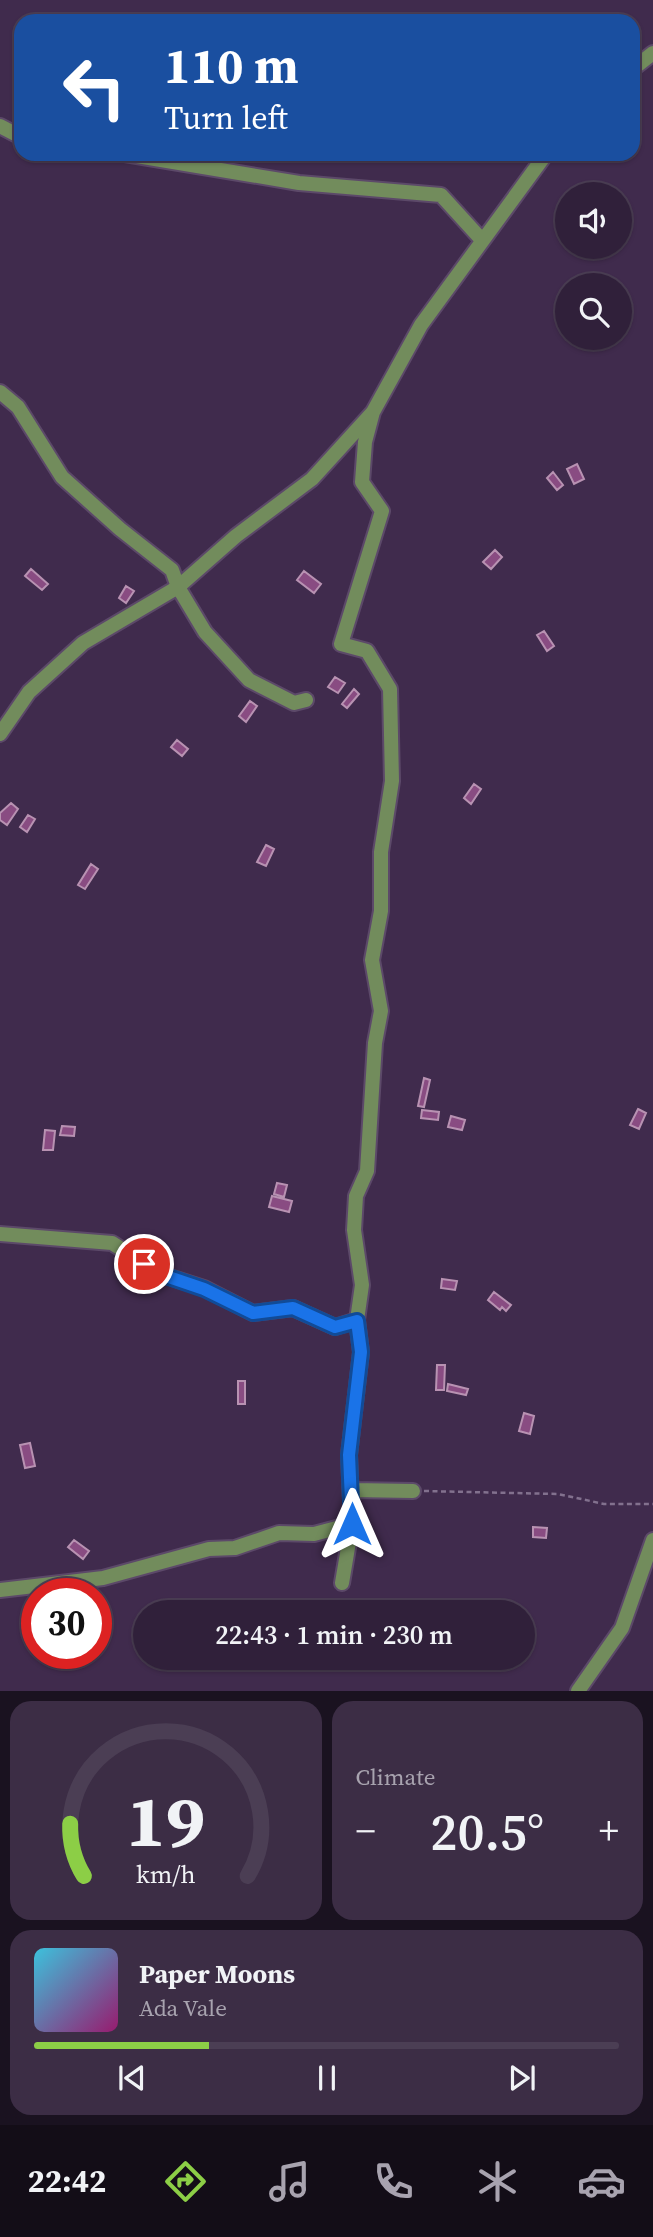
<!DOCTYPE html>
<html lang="en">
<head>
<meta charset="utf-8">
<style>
  body { margin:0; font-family:"Source Serif 4",serif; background:#3c2d45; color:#f1f3f6; height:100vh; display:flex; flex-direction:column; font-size:26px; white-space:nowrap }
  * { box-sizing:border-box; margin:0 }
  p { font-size:23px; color:#a8a3af }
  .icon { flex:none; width:38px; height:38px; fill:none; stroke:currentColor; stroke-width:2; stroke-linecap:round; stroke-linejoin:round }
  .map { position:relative; height:1691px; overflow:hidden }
  .sheet { display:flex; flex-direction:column; gap:10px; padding:10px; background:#1a1220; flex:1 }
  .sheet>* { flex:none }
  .banner { position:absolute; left:14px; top:14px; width:626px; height:147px; border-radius:21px; box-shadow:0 2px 5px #0004,0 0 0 2px #4b3e54; background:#1a4fa0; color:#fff; overflow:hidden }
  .fabs { position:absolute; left:555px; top:182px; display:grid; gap:14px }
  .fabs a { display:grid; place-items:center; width:77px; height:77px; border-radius:50%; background:#30203a; box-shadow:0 2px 5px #0004,0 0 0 2px #4b3e54; font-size:35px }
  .speed { position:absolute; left:21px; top:1578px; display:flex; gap:14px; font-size:35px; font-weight:700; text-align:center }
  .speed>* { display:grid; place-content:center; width:91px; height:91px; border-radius:50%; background:#30203a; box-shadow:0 2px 5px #0004,0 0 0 2px #4b3e54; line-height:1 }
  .speed .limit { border:10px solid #d22; background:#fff; color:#111 }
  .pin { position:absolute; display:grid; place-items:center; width:60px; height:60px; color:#fff; margin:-30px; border:4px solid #fff; border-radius:50%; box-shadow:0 2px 7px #0007 }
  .me { position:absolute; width:77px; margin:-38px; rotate:0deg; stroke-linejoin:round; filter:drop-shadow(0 0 5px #0008) }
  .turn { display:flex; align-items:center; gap:24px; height:147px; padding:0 35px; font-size:32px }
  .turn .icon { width:91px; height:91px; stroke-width:2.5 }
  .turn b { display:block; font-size:49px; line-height:60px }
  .big { font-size:52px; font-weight:600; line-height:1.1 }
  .sheet .widget { flex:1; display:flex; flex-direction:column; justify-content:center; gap:10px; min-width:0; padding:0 24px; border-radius:21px; background:#3c2d45 }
  .sheet .dial { align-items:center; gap:0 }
  .dial svg { height:182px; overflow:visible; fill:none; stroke:#4b3e54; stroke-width:7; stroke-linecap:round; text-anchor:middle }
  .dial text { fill:#f1f3f6; stroke:none }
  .song { display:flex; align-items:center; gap:21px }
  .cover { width:84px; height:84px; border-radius:10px; background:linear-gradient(135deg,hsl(190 70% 55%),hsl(320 70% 35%)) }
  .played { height:7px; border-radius:4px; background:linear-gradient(90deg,#8cce46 30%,#4b3e54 30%) }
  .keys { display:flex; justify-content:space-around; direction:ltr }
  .heat { display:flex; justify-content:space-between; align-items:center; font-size:38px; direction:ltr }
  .sheet .tiles { flex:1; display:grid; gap:10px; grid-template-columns:1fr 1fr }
  .widget:last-child { grid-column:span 2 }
  .trip { position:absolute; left:133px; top:1600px; width:402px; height:70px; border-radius:35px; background:#30203a; box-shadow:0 2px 5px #0004,0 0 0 2px #4b3e54; font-weight:600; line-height:70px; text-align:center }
  .tab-bar { display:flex; height:112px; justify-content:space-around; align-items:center; background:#130d17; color:#a8a3af }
  .tab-bar .icon { width:49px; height:49px }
  .tab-bar .selected { color:#8cce46 }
  .tab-bar b { font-size:32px; color:#f1f3f6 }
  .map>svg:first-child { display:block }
</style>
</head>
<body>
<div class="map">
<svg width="653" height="1691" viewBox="0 0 653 1691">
  <rect width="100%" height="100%" fill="#402b4d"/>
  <path fill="#894c82" stroke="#b892b2" stroke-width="2" d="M577 464 584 479 574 484 567 469Z
    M553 472 563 485 557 490 547 478Z
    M495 550 502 557 491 569 483 562Z
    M31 569 48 584 42 590 25 576Z
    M304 571 321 584 314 593 297 580Z
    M126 586 134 591 126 603 119 598Z
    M544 631 554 646 547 651 537 635Z
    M335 677 345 683 338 693 328 687Z
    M354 689 359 694 347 708 342 704Z
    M250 701 257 706 246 722 239 716Z
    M177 740 188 749 182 756 171 747Z
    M474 784 481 789 471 804 464 798Z
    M11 803 18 809 7 825 0 820V813Z
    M28 815 35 819 27 832 20 827Z
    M266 845 274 849 266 866 257 862Z
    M91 864 98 869 85 889 78 885Z
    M424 1078 430 1080 424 1107 418 1106Z
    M638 1109 646 1113 639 1129 630 1125Z
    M422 1110 439 1112 438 1120 421 1118Z
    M451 1116 465 1120 462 1130 448 1127Z
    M62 1126 75 1127 74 1136 60 1135Z
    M45 1130 55 1131 53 1150H43Z
    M277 1183 287 1185 284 1197 274 1194Z
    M272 1196 292 1201 289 1212 269 1207Z
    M442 1279 457 1281 455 1290 441 1288Z
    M494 1292 511 1305 506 1311 502 1307 500 1310 488 1300Z
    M437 1365H445L444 1390H436Z
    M238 1381H245V1404H238Z
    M448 1384 468 1389 466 1395 447 1391Z
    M524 1413 534 1416 530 1434 519 1431Z
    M30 1443 35 1466 25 1468 20 1445Z
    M533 1527 547 1528 546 1538 533 1537Z
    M74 1540 89 1551 83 1559 68 1547Z"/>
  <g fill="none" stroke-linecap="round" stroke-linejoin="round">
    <defs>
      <path id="minor" d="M634 68 653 53
        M0 126 21 137
        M125 154 299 183 441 195 481 239
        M0 392 18 407 62 477 120 529 172 570 178 587 205 632 249 680 294 703 306 700
        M0 734 29 692 83 643 178 587 236 536 312 479 373 412 421 325 546 154
        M0 1234 112 1243 160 1274 204 1288 253 1313 293 1308 335 1327 357 1320 362 1285 354 1230 356 1196 367 1171 375 1043 381 1011 372 960 381 911V852L392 781 390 689 367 651 341 644 382 511 362 482 365 442 373 412
        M352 1490 413 1491
        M342 1583 352 1524 349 1455 361 1352 357 1320
        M0 1590 103 1578 209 1549 235 1548 279 1533 314 1534 352 1524
        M578 1691 622 1628 653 1540"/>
    </defs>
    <use href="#minor" stroke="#5c4969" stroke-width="18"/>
    <path stroke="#82718e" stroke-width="2.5" stroke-dasharray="5 3.5" stroke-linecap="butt" d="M424 1491 558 1494 604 1504H653"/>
    <use href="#minor" stroke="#728c5c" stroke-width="14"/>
  </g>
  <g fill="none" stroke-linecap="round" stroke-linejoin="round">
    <defs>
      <path id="route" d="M144 1264 160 1274 204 1289 253 1313 293 1308 335 1327 357 1321 361 1352 349 1455 352 1524"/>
    </defs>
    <use href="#route" stroke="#114b97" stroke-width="18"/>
    <use href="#route" stroke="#1a73e8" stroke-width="12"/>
  </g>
</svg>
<div class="fabs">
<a><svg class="icon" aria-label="sound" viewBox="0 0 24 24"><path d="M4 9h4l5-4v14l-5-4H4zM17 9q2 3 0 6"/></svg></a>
<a><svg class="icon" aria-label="search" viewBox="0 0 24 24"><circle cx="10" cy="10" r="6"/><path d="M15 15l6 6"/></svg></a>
</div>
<div class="speed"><div class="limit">30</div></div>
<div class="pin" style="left:144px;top:1264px;background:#d93025"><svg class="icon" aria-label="arrive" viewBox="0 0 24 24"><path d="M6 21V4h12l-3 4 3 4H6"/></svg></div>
<svg class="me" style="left:352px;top:1524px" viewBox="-20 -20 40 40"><path d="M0-17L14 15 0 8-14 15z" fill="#1a73e8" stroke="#fff" stroke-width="4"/></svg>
<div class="trip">22:43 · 1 min · 230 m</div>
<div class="banner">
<div class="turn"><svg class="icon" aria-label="left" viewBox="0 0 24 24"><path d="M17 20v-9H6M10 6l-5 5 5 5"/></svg><div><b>110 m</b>Turn left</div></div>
</div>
</div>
<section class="sheet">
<div class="tiles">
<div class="widget dial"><svg viewBox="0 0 100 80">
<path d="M14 69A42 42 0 1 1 86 69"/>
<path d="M14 69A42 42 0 0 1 8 46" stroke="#8cce46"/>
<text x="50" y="56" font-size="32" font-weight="700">19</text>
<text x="50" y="72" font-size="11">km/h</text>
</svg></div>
<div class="widget"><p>Climate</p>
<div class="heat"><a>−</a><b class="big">20.5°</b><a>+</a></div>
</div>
<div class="widget">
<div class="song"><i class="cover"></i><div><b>Paper Moons</b><p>Ada Vale</p></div></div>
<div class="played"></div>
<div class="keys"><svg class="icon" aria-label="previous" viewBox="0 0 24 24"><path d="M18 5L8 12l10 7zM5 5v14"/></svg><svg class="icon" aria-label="pause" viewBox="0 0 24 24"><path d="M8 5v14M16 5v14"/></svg><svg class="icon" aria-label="next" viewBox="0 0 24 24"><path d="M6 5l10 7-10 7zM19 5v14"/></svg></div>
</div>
</div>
</section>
<nav class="tab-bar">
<b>22:42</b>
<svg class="icon selected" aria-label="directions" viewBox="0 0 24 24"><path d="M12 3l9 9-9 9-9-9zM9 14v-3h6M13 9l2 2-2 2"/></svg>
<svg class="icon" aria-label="music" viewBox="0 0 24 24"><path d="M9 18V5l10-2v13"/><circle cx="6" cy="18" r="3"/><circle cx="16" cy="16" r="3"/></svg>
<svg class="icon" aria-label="phone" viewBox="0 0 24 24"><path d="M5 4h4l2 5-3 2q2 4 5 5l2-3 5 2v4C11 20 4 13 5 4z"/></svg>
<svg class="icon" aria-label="climate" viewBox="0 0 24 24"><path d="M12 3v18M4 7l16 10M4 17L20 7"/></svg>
<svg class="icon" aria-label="car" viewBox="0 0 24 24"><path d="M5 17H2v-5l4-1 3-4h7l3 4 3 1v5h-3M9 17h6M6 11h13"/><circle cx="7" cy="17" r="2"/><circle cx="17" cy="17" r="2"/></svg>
</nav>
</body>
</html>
